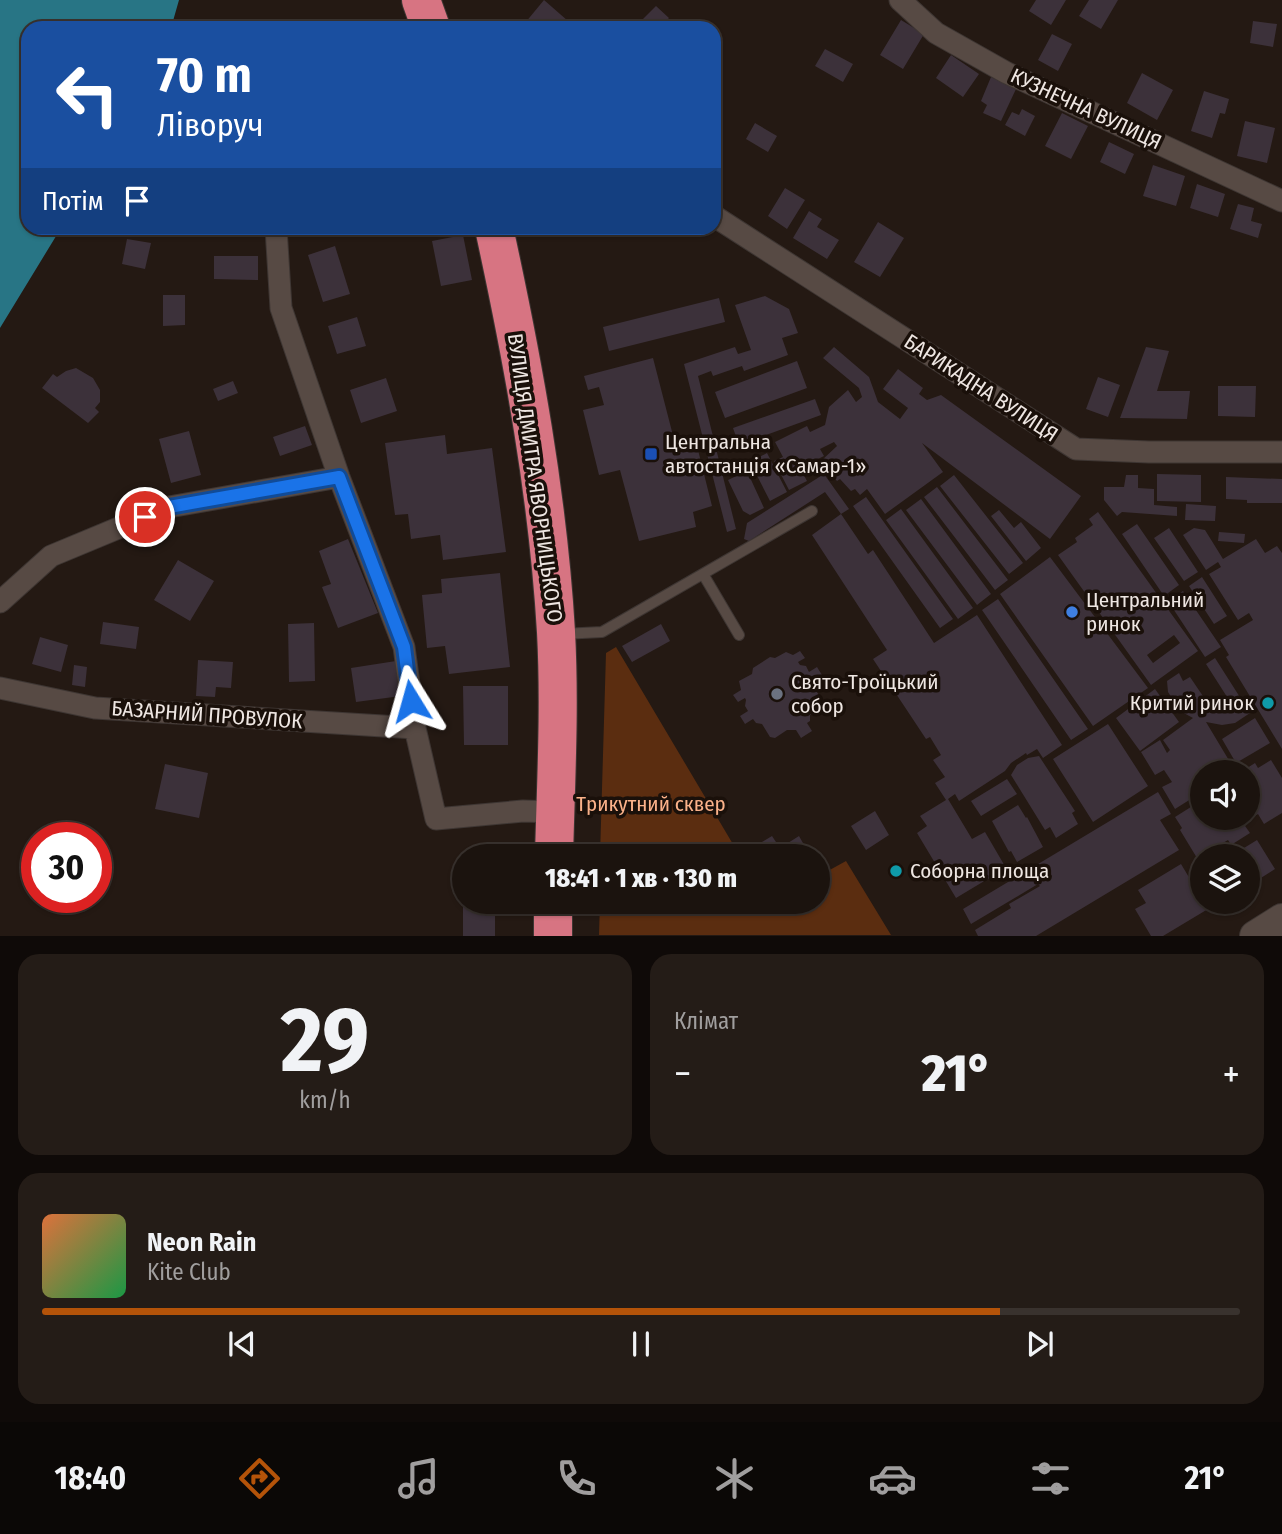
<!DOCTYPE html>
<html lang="uk">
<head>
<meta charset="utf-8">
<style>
  body { margin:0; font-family:"Fira Sans Condensed",sans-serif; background:#241c17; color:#f1f3f6; height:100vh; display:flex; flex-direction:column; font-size:26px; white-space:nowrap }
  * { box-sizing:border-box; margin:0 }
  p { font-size:23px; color:#a09e9e }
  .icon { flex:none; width:38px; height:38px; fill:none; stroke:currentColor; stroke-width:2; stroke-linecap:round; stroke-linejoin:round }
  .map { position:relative; height:936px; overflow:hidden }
  .sheet { display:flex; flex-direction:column; gap:18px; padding:18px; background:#0f0a08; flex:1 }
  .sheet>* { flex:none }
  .top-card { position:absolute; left:21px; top:21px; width:700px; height:214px; border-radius:21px; box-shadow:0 2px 5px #0004,0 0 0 2px #39322e; background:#1a4fa0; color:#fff; overflow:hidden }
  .controls { position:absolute; left:1190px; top:760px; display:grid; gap:14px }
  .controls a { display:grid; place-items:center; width:70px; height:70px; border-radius:50%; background:#1b130e; box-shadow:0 2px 5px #0004,0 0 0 2px #39322e; font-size:35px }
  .speed { position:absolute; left:21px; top:822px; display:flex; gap:14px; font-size:35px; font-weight:700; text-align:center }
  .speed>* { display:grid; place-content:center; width:91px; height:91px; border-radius:50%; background:#1b130e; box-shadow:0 2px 5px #0004,0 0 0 2px #39322e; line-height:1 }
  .speed .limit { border:10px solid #d22; background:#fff; color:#111 }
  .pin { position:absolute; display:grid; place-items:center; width:60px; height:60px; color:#fff; margin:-30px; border:4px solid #fff; border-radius:50%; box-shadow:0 2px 7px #0007 }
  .me { position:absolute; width:77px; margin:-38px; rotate:352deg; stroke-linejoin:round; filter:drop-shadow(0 0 5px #0008) }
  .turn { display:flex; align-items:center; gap:24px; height:147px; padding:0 21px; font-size:32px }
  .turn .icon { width:91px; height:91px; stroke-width:2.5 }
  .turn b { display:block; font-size:49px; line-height:60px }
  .then { display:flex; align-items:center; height:66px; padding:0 21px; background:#0003; gap:14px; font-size:26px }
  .big { font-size:52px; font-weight:800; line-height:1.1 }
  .sheet .card { flex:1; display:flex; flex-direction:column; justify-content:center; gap:10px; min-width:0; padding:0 24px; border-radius:21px; background:#241c17 }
  .sheet .dial { align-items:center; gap:0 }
  .dial b { font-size:91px; line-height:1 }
  .song { display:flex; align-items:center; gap:21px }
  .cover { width:84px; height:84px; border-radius:10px; background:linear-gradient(135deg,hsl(20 70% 55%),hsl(140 70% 35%)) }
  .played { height:7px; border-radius:4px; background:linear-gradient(90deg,#b45309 80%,#39322e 80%) }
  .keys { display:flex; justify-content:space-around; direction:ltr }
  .heat { display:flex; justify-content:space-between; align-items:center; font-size:38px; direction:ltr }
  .sheet .tiles { flex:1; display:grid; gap:18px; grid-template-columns:1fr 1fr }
  .card:last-child { grid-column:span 2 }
  .trip { position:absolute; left:452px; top:844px; width:378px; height:70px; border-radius:35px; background:#1b130e; box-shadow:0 2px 5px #0004,0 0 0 2px #39322e; font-weight:800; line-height:70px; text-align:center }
  .tabs { display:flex; height:112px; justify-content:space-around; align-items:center; background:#0b0806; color:#a09e9e }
  .tabs .icon { width:49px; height:49px }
  .tabs .active { color:#b45309 }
  .tabs b { font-size:32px; color:#f1f3f6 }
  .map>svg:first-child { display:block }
</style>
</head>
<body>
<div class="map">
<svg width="1282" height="936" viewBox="0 0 1282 936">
  <rect width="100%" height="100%" fill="#241913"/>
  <path fill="#5b2d10" d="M616 647 740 856H600L606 653Z
    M846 861 891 935H599L600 901H767L769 904 774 901H817V877Z"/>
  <path fill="#287585" d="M0 0H179L171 28H28V228H61L0 328Z"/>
  <path fill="#3c313a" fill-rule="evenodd" d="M544 0 576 28H531L525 23Z
    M1036 0H1066L1051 25 1029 11Z
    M1089 0H1118L1101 29 1079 16Z
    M656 6 669 18 660 28H634Z
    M901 20 924 34 903 69 880 55Z
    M1253 21 1277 24 1273 47 1250 43Z
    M1052 34 1072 44 1058 71 1038 60Z
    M825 49 853 64 843 82 815 66Z
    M951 55 979 74 963 97 936 78Z
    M1142 73 1173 90 1157 120 1127 103Z
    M991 77 1016 89 1001 121 983 113 987 105 981 101Z
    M1204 91 1229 99 1225 114 1220 113 1212 138 1191 131Z
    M1022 109 1035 116 1025 136 1005 125 1012 112 1019 115Z
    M1062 113 1088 126 1071 159 1045 146Z
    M1245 121 1275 128 1267 163 1237 156Z
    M755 123 777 136 768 152 746 139Z
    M1109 142 1134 154 1125 174 1100 162Z
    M1153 165 1185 176 1176 206 1143 196Z
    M1197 184 1225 194 1218 217 1190 208Z
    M785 188 805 200 787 229 768 216Z
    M1238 204 1254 208 1251 221 1262 224 1258 238 1230 229Z
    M809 211 822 219 817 227 839 240 827 259 793 238Z
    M878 222 904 238 880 277 854 262Z
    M329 228H353L352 233Z
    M463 235 472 280 441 286 432 241Z
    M127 239 151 243 145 269 122 264Z
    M335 246 350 294 323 302 308 255Z
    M214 256H258V280L214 279Z
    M163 295H185V325L163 326Z
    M765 296 789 309 798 333 782 338 788 355 744 371 742 366 713 376 711 371 698 376 736 529 727 532 684 364 735 347 738 354 751 350 735 305Z
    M719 298 725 322 609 351 603 327Z
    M357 317 366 346 337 354 328 326Z
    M834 347 869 377 878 402 900 419 908 408 883 389 898 369 923 388 919 394 927 400 941 395 1081 496 1050 539 922 443 943 472 885 514 867 489 860 495 855 489 851 491 840 479 837 481 821 461 837 446 834 442 820 449 824 456 800 468 807 481 789 490 774 461 783 457 775 442 807 426 810 432 825 425 829 407 848 390 856 402 862 397 859 388 823 358Z
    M1146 347 1169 351 1157 391H1190L1187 419 1120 418Z
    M653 358 677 451 697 446 712 506 693 512 696 527 639 541 620 470 599 475 583 410 604 405 599 387 588 390 584 376Z
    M797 361 807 388 725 418 715 392Z
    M76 368 93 378 100 390V402L95 408 99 412 88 423 42 388 53 374 57 377 66 371Z
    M1098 377 1120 385 1108 417 1086 409Z
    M386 378 397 411 361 423 350 390Z
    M233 381 238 393 218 401 213 389Z
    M1218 386H1256L1255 417 1218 416Z
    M815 399 821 415 739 445 733 428Z
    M305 426 312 445 280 456 273 437Z
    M189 431 201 475 171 483 159 439Z
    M445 435 447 454 492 448 506 552 443 560 440 535 411 539 408 514 395 515 385 443Z
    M767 453 787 492 770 501 750 462Z
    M747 471 764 508 750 515 743 511 728 480Z
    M824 474 849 509 841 514 825 492 749 541 744 539 747 523Z
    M1157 474 1201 475V502L1157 501Z
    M954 475 1023 563 1009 574 940 486Z
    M1126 475H1138V488L1154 489V505L1177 507V516L1122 512 1117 516 1104 500V487H1124Z
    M1226 477 1282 479V503H1247V500L1226 499Z
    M937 487 1008 580 995 590 924 497Z
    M866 497 953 619 940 628 853 506Z
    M921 499 991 594 977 605 906 510Z
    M1186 504 1216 506 1215 521 1185 520Z
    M901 509 973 608 958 619 886 520Z
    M999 510 1014 528 1021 522 1041 548 1026 561 991 516Z
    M1098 512 1198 651 1151 685 1058 555 1077 542 1075 538 1093 525 1089 519ZM1174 635 1180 643 1153 663 1147 655Z
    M841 514 868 554 873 550 934 643 977 615 1062 745 1043 758 1037 749 1027 755 1026 753 1011 763 1005 771 959 801 955 794 948 799 972 839 985 832 1006 868 956 898 917 833 927 826 920 816 946 800 935 783 945 777 933 760 941 755 930 737 926 739 873 659 887 650 812 535Z
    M1137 524 1179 585 1164 596 1122 534Z
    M1169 528 1198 572 1184 581 1154 538Z
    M1194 528 1205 530 1223 559 1256 539 1265 553 1277 546 1282 553V749L1226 657 1229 655 1220 640 1253 620 1249 613 1238 620 1209 574 1221 567 1218 562 1206 570 1183 535Z
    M1219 532 1245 534 1244 543 1218 541Z
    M348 539 378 613 338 628 322 587 331 584 319 551Z
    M1050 557 1148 688 1093 726 1000 594Z
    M178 560 214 581 190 621 154 600Z
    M500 573 510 667 449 674 445 646 427 648 422 595 442 593 441 579Z
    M1202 577 1227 616 1214 624 1189 586Z
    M1183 591 1221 647 1205 657 1168 601Z
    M998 599 1088 729 1071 740 982 610Z
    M103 622 139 627 136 649 100 644Z
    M314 623 315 681 289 682 288 624Z
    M661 624 670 641 632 662 622 646Z
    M40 637 68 645 61 672 32 664Z
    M800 651 805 658 798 662 800 665 806 666 809 672 817 667 822 675 815 680 819 686 817 692 823 702 822 708 810 715V721L807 723 812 731 801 738 796 730H787L775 738 770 737 762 724 756 723 753 719 745 724 740 716 748 711 745 706 746 700 745 698 738 702 733 695 741 690 739 681 752 674 753 668 770 657 775 658 786 652 793 655Z
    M1215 658 1250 713 1235 723 1222 725 1206 722 1236 772H1202V792L1175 809 1162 787 1172 782 1164 770 1155 775 1141 752 1160 740 1167 753 1170 750 1163 740 1193 718 1180 711 1168 692 1167 681 1179 673 1183 681 1190 677 1209 705 1214 702 1217 707 1229 700 1206 664Z
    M198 660 233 662 231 688 216 687 215 697 196 696Z
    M396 661 401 696 356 702 351 668Z
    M74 665 87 667 85 687 72 685Z
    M463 686H508V745H464Z
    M1155 689 1179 722 1140 751 1116 718Z
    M1255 718 1270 743 1236 763 1222 739Z
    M1108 724 1148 786 1093 822 1053 759Z
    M1039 756 1075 811 1072 813 1078 824 1056 838 1050 827 1045 830 1011 775 1017 765 1028 758Z
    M1271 760 1282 778V813L1264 824 1258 814 1243 823 1250 833 1231 845 1228 840 1197 858 1180 830 1182 828 1175 817 1202 800V817H1248V772H1241L1255 763 1258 768Z
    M165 764 208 773 199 818 155 809Z
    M1007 779 1017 794 981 816 971 801Z
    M1158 792 1171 814 1160 820 1179 850 1036 936H978L975 930 1011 908 1009 904 1040 886 1038 884 971 924 963 909Z
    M1018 805 1026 818 1027 817 1043 847 1017 862 1011 851 1009 852 992 821Z
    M875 811 889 835 866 850 851 826Z
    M772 836 780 848 799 836 808 852 803 856H739Z
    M1257 840 1275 869 1248 886V856H1231Z
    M1181 864 1208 909 1163 936H1151L1135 909 1146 903 1138 890Z
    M463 901H495V936H463Z"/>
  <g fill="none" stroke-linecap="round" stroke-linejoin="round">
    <defs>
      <path id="lane" d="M703 574 739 635
        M562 634 602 632 812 511"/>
      <path id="street" d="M900 0 936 33 1007 73 1282 201
        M714 216 1076 449 1149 452H1282
        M276 228 281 308 339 477 404 647 415 728 436 819 523 811 555 812
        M0 602 51 556 169 507 339 477
        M0 688 95 708 415 728"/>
      <path id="secondary" d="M1255 936 1282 919"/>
      <path id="highway" d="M421 0 431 28
        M494 228C523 361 548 496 556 632 560 706 556 781 554 856
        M553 936V901"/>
    </defs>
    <use href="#lane" stroke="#3e3633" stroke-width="12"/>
    <use href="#street" stroke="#3e3633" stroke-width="23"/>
    <use href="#secondary" stroke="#3e3633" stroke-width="32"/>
    <use href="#highway" stroke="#3e3633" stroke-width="40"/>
    <use href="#lane" stroke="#574a44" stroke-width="10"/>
    <use href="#street" stroke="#574a44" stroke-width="21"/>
    <use href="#secondary" stroke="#574a44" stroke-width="30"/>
    <use href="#highway" stroke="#d77482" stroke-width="38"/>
  </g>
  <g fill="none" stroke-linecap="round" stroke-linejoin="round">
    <defs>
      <path id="route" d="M145 517 169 507 339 477 404 647 411 701"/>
    </defs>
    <use href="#route" stroke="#114b97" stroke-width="18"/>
    <use href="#route" stroke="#1a73e8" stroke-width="12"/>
  </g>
  <rect fill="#1a4fb4" stroke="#1a100a" stroke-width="2.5" x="644" y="447" width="14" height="14" rx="3.5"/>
  <circle fill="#3f7fe0" stroke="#1a100a" stroke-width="2.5" cx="1072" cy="612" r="7"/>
  <circle fill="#6b7280" stroke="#1a100a" stroke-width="2.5" cx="777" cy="694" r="7"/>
  <g fill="#0f9aa8" stroke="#1a100a" stroke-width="2.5">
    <circle cx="1268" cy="703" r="7"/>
    <circle cx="896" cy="871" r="7"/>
  </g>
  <g text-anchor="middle" stroke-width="7" stroke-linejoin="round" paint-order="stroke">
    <g font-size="21" fill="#eee6e2" stroke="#1a100a">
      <text transform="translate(1086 109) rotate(25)" y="7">КУЗНЕЧНА ВУЛИЦЯ</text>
      <text transform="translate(981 388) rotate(33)" y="7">БАРИКАДНА ВУЛИЦЯ</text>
      <text transform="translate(535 478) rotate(82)" y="7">ВУЛИЦЯ ДМИТРА ЯВОРНИЦЬКОГО</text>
      <text transform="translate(207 715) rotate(4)" y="7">БАЗАРНИЙ ПРОВУЛОК</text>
    </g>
    <g font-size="21" fill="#eee6e2" stroke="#1a100a" text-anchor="start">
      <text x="665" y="449">Центральна<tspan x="665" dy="24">автостанція «Самар-1»</tspan></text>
      <text x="1086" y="607">Центральний<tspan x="1086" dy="24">ринок</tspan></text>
      <text x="791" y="689">Свято-Троїцький<tspan x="791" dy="24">собор</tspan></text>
      <text x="1254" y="710" text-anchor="end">Критий ринок</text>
      <text x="910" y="878">Соборна площа</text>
    </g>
    <g font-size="21" fill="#fbb28a" stroke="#1a100a">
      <text x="651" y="811">Трикутний сквер</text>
    </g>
  </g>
</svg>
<div class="controls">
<a><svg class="icon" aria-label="sound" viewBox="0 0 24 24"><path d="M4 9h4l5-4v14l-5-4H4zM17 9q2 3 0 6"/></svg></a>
<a><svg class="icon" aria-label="layers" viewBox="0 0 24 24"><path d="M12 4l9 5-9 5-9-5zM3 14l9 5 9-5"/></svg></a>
</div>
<div class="speed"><div class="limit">30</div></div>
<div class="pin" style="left:145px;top:517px;background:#d93025"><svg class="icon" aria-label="arrive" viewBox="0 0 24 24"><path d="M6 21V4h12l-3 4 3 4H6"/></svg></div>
<svg class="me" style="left:411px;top:701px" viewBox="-20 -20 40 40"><path d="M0-17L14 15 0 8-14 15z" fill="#1a73e8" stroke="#fff" stroke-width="4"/></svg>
<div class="trip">18:41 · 1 хв · 130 m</div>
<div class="top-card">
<div class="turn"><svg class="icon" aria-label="left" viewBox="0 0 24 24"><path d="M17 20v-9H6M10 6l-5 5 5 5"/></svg><div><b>70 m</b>Ліворуч</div></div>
<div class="then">Потім<svg class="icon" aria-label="arrive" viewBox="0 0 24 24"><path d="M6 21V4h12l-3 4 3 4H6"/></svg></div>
</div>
</div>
<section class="sheet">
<div class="tiles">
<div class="card dial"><b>29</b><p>km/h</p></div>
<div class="card"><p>Клімат</p>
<div class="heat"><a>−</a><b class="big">21°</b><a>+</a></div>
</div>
<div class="card">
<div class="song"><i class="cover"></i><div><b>Neon Rain</b><p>Kite Club</p></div></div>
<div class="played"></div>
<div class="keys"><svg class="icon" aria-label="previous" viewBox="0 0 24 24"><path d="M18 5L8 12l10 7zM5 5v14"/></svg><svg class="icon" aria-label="pause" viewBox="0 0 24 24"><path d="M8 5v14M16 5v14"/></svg><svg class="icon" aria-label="next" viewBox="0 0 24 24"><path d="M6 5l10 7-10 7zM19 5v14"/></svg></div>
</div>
</div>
</section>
<nav class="tabs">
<b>18:40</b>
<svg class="icon active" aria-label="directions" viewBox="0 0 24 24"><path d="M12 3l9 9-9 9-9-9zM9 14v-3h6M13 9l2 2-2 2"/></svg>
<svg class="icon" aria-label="music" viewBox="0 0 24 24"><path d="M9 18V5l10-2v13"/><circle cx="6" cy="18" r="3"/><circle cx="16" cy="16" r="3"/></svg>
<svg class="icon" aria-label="phone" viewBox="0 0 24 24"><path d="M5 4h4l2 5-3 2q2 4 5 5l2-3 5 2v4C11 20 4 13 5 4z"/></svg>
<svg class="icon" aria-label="climate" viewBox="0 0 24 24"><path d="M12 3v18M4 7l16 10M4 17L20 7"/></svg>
<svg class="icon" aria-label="car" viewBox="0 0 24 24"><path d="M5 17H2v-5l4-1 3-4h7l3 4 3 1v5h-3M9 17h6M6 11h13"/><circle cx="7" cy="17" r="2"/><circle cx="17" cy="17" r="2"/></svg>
<svg class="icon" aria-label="filters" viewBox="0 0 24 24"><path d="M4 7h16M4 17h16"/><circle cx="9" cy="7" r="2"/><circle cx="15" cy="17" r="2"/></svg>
<b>21°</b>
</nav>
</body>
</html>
